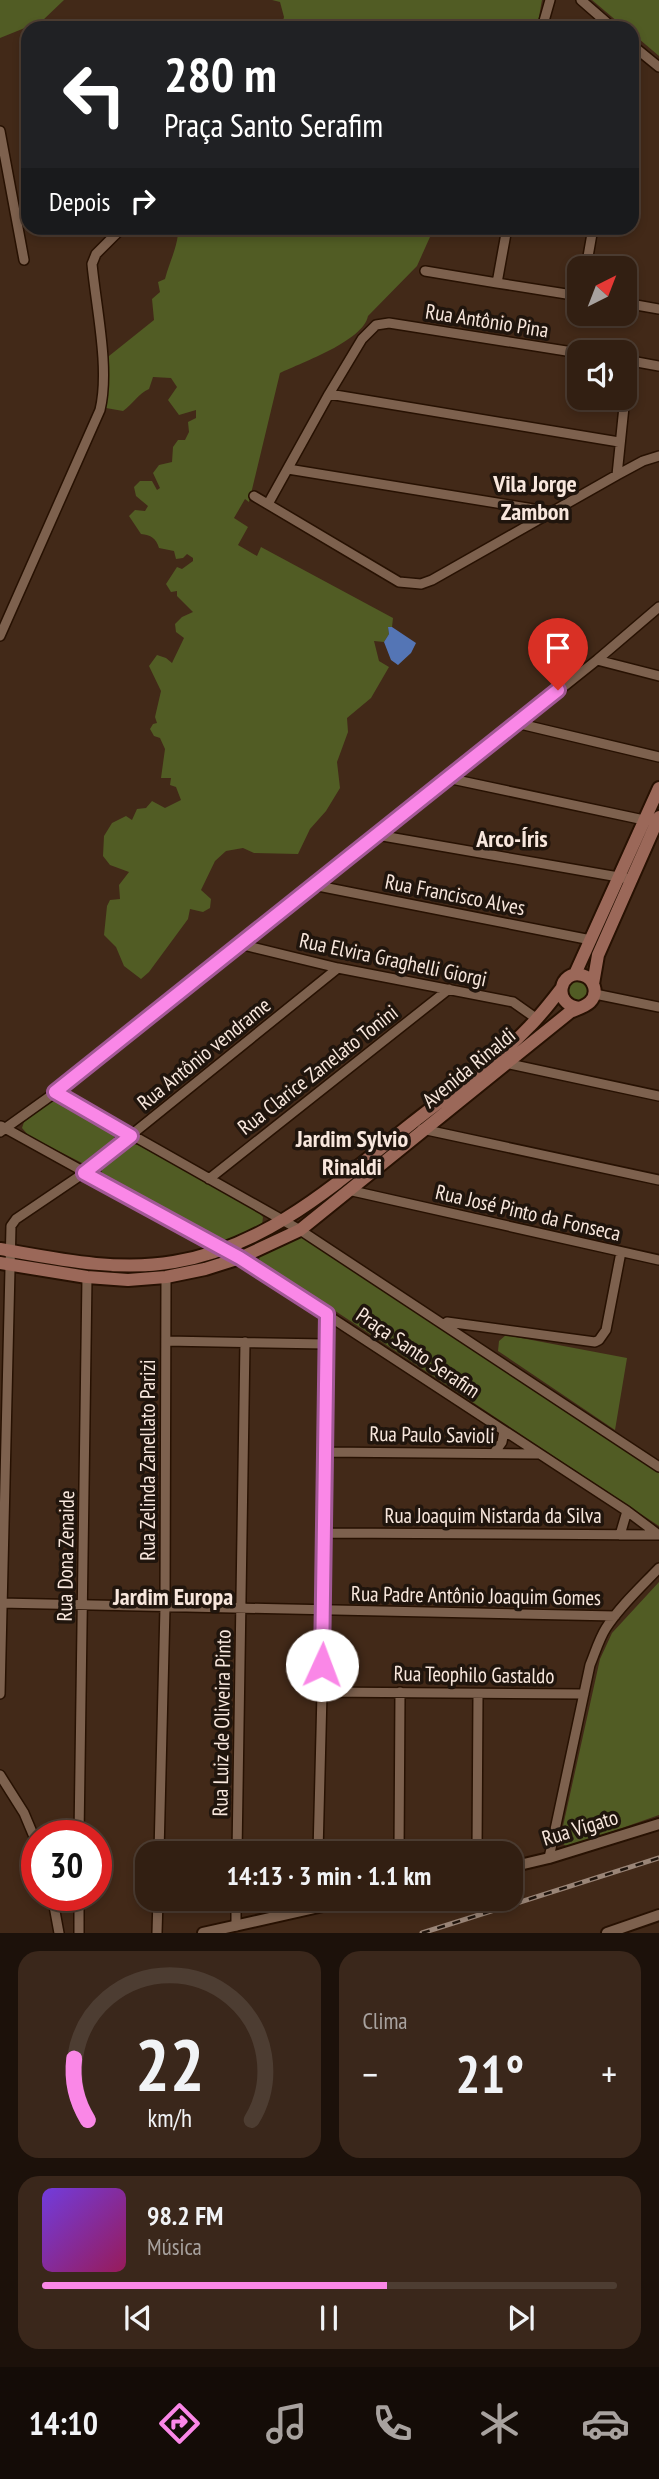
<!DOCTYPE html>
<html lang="pt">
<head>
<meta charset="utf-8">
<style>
  body { margin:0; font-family:"PT Sans Narrow",sans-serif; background:#3a271b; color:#f1f3f6; height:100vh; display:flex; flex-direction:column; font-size:26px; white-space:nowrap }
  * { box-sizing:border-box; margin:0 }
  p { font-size:23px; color:#a8a29f }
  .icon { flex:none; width:38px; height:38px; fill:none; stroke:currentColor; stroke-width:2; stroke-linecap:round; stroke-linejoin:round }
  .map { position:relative; height:1933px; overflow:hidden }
  .panel { display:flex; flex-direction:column; gap:18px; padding:18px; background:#1c110a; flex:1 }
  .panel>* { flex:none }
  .top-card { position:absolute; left:21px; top:21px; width:618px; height:214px; border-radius:21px; box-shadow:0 4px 10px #0003,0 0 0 2px #4d3d32; background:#202124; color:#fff; overflow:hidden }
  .needle { width:46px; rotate:42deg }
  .tools { position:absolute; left:567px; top:256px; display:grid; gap:14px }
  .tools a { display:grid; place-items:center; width:70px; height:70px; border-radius:14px; background:#321f12; box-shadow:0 4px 10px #0003,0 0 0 2px #4d3d32; font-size:35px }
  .speed { position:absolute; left:21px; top:1820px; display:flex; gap:14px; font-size:35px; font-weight:700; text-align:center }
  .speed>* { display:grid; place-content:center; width:91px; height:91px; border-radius:50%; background:#321f12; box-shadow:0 4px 10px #0003,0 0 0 2px #4d3d32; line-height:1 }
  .speed .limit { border:10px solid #d22; background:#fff; color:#111 }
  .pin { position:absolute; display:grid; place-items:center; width:60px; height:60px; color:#fff; margin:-72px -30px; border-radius:50% 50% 50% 0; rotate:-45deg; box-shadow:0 0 7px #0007 }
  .pin .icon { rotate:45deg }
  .me { position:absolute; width:77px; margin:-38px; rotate:2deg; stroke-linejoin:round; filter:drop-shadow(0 0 5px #0008) }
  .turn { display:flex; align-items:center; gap:24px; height:147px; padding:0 28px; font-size:32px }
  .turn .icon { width:91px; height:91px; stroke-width:2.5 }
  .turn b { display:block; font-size:49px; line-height:60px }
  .then { display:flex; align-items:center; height:66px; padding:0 28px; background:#0003; gap:14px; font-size:26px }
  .big { font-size:52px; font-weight:700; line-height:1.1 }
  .panel .widget { flex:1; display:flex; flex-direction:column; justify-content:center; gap:10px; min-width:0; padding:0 24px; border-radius:21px; background:#3a271b }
  .panel .dial { align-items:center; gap:0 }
  .dial svg { height:182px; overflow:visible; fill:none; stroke:#4d3d32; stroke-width:7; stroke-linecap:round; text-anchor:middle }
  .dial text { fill:#f1f3f6; stroke:none }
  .song { display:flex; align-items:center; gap:21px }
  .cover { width:84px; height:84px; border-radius:10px; background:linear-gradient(135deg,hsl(260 70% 55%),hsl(330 70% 35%)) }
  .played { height:7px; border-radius:4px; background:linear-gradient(90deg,#fa87e7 60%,#4d3d32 60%) }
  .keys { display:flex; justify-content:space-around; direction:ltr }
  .heat { display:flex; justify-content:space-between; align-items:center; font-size:38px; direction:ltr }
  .panel .tiles { flex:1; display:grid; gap:18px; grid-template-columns:1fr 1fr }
  .widget:last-child { grid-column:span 2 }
  .trip { position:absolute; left:135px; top:1841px; width:388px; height:70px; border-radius:21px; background:#321f12; box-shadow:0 4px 10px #0003,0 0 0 2px #4d3d32; font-weight:700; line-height:70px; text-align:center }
  .tab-bar { display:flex; height:112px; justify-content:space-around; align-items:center; background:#140c07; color:#a8a29f }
  .tab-bar .icon { width:49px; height:49px }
  .tab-bar .selected { color:#fa87e7 }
  .tab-bar b { font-size:32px; color:#f1f3f6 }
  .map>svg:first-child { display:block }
</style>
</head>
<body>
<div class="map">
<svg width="659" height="1933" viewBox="0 0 659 1933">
  <rect width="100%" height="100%" fill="#422918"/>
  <path fill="#515c24" d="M0 0H64L42 21 0 38Z
    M272 0H542L537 28H281L284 17 280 2Z
    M592 0H659V56L632 33V28H625Z
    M184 228H434L417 266 368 316C363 341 303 362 280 373L249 502 245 499 234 518 248 527 238 545 257 556 261 547 393 618 392 627H388L389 634 384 642 374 641 379 661 389 667 371 698 347 718 348 732 337 762 340 788 326 811 310 829 298 854 254 853 243 848 226 851 215 861 201 890 211 899 210 908 203 912 190 909 188 919 149 972 141 979 124 966 116 947 104 935 107 906 110 900 120 899 119 885 129 872 110 865 103 856 104 836 112 823 126 816 132 820 137 809 146 808 152 801 165 808 181 800 176 787 170 785 171 778H161L165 749 160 738 154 736 150 729 153 724 157 723 155 717 161 691 149 666 157 655 166 658 172 663 184 638 176 632 175 624 182 617 193 612 177 596V591L171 592 166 584 177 567 182 569 193 561V558L187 554 183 558 176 559 174 551 159 548C156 538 151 535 141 534L129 516 135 510 145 511 148 506 136 496 134 487 140 481H152L157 490 160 488 153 473 159 465 172 462 173 447 178 440H185L189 432 188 422 196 418V410L179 415 168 400 177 387 171 378 153 377 149 389C138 394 133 404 123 411L106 408 108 390 104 360 154 320 152 299 160 292 158 282 165 279C169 263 176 251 178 234Z
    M567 991a11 11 0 1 1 22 0a11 11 0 1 1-22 0Z
    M50 1101 60 1102 110 1130 114 1134V1142L84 1164 29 1136 22 1128 24 1122Z
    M132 1144 138 1145 255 1209 263 1217 262 1225 224 1243 219 1242 103 1178 101 1166 119 1150Z
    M300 1235 659 1472V1526L260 1261 259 1257 262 1253Z
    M217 1256 221 1260 165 1272 123 1274 20 1260V1258L95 1268Z
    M506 1335 627 1358 615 1430 498 1351 499 1341Z
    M659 1582V1815L568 1847 563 1844 561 1835 600 1659 612 1633Z"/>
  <path fill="#5475b5" d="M388 627H392L416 643 411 653 398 665 391 660 384 642 389 634Z"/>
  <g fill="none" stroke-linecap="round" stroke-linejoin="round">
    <defs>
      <path id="minor" d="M581 0 613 28
        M542 28 550 0
        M632 45 659 67
        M0 131 24 260
        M586 268 593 228
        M425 271 497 283 507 228
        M497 283 579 296
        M625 303 659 309
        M626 360 659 366
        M329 394 619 442
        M625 396 629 361
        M288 469 552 512
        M617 475 625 397
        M254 496 399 582 421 584 432 580 617 475 643 461 659 456
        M268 504 329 394 362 339 376 325 389 323 579 353
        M0 636 100 410C110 369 96 307 92 264L96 254 122 228
        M597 660 659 676
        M516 723 659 757
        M447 778 644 820
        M377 835 630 879
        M313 885 591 940
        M239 944 338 968 513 1002 537 1019
        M595 994 659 1007
        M505 1063 659 1096
        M56 1092 300 1230 659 1467
        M1 1126 240 1258 627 1511 659 1535
        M422 1129 659 1180
        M0 1132 56 1092 597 660 659 607
        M209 1179 449 989
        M348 1190 659 1260
        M447 1322 595 1342 599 1340 606 1330 621 1252
        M166 1341 325 1344
        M324 1452 539 1454
        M494 1453 502 1442 504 1431
        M326 1533 659 1535
        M620 1535 627 1511
        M0 1603 615 1616
        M321 1692 584 1694
        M0 1694 11 1226 16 1219 84 1173 338 968
        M0 1775 24 1813 37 1844
        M79 1836 87 1277
        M159 1853 165 1607 166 1277
        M237 1853 245 1342
        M318 1853 326 1533 324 1452 327 1314
        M399 1853 400 1692
        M477 1853 478 1694
        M549 1858 590 1665C595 1653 599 1639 606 1628 620 1606 641 1587 659 1568
        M52 1895 59 1933
        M79 1895V1933
        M236 1926V1899
        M157 1933 158 1899"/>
      <path id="tertiary" d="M511 1867 549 1858 659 1824
        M203 1933 354 1899
        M607 1933 659 1915"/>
      <path id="secondary" d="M575 974 659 788
        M593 984 598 955 659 817
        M0 1249C57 1259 117 1272 174 1262 268 1247 339 1181 411 1124 451 1092 495 1063 530 1026 541 1015 551 1002 561 989
        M0 1263 87 1277 128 1280 166 1277 205 1269 240 1258 300 1230 570 1012C576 1009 585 1007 590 1002 599 993 594 978 582 975 560 969 551 1004 579 1008"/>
    </defs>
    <use href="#minor" stroke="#271102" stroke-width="12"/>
    <use href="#tertiary" stroke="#271102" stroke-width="14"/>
    <use href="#secondary" stroke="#271102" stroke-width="16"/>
    <use href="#minor" stroke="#7d614e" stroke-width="9"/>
    <use href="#tertiary" stroke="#7d614e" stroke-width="10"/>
    <use href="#secondary" stroke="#9b6859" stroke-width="12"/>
    <defs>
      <path id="rail" d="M422 1933 659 1858"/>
    </defs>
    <use href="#rail" stroke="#9a8577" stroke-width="5"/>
    <use href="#rail" stroke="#20150d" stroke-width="2.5" stroke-dasharray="8" stroke-linecap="butt"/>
  </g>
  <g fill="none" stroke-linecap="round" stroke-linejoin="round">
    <defs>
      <path id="route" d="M322 1665 327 1314 240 1258 84 1173 131 1136 55 1092 558 690"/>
    </defs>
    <use href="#route" stroke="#a25896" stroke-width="18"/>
    <use href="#route" stroke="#fa87e7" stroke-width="12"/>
  </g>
  <g text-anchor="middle" stroke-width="7" stroke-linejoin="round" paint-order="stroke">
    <g font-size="21" fill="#f8e7dd" stroke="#20150d">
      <text transform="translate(487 321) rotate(9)" y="7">Rua Antônio Pina</text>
      <text transform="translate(455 895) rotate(11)" y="7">Rua Francisco Alves</text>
      <text transform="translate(393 960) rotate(12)" y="7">Rua Elvira Graghelli Giorgi</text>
      <text transform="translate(204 1054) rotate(-39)" y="7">Rua Antônio vendrame</text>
      <text transform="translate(469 1068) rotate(-39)" y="7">Avenida Rinaldi</text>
      <text transform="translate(318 1070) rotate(-38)" y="7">Rua Clarice Zanelato Tonini</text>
      <text transform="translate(528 1213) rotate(13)" y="7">Rua José Pinto da Fonseca</text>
      <text transform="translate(418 1353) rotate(34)" y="7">Praça Santo Serafim</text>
      <text transform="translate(432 1435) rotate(1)" y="7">Rua Paulo Savioli</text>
      <text transform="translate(148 1460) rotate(-90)" y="7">Rua Zelinda Zanellato Parizi</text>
      <text x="493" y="1523">Rua Joaquim Nistarda da Silva</text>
      <text transform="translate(66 1556) rotate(-89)" y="7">Rua Dona Zenaide</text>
      <text transform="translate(476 1596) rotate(1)" y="7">Rua Padre Antônio Joaquim Gomes</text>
      <text transform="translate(474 1675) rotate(1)" y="7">Rua Teophilo Gastaldo</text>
      <text transform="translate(222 1723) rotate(-89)" y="7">Rua Luiz de Oliveira Pinto</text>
      <text transform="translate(580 1828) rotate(-17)" y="7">Rua Vigato</text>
    </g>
    <g font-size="24" font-weight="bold" fill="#f8e7dd" stroke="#20150d">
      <text x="535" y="492">Vila Jorge<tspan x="535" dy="28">Zambon</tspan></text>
      <text x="512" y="847">Arco-Íris</text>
      <text x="352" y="1147">Jardim Sylvio<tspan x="352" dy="28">Rinaldi</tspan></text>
      <text x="173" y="1605">Jardim Europa</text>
    </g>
  </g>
</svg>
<div class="tools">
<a><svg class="needle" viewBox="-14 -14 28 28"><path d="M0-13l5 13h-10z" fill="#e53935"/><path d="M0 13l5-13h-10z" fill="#a8a29f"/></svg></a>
<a><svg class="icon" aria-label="sound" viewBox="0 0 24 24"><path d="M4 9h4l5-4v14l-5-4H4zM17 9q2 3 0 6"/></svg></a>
</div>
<div class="speed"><div class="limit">30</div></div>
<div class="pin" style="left:558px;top:690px;background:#d93025"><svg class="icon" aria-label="arrive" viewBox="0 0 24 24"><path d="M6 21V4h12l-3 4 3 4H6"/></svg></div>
<svg class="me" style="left:322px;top:1665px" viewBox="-20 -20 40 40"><circle r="19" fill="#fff"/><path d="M0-13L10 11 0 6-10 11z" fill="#fa87e7"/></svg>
<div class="trip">14:13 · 3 min · 1.1 km</div>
<div class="top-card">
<div class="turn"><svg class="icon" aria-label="left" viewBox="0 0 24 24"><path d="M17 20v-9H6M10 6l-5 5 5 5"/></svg><div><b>280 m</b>Praça Santo Serafim</div></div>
<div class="then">Depois<svg class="icon" aria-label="right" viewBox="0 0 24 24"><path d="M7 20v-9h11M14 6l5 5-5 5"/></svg></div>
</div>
</div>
<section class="panel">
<div class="tiles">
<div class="widget dial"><svg viewBox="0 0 100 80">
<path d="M14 69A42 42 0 1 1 86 69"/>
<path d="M14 69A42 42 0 0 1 8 42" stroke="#fa87e7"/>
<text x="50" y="56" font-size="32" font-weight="700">22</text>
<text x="50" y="72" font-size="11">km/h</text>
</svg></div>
<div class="widget"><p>Clima</p>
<div class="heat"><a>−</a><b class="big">21°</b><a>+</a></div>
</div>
<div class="widget">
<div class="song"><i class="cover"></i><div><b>98.2 FM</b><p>Música</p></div></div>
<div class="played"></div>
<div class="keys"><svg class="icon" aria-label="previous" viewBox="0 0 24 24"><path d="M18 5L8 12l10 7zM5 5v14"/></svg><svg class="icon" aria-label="pause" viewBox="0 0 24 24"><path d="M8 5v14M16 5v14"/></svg><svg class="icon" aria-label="next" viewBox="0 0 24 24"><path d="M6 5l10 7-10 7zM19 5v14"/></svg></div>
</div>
</div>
</section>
<nav class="tab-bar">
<b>14:10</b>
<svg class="icon selected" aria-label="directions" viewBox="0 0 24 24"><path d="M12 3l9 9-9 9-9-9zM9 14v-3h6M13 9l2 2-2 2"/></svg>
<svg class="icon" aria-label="music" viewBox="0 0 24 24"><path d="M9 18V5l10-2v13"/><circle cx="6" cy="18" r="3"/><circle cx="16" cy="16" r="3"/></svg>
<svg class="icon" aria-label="phone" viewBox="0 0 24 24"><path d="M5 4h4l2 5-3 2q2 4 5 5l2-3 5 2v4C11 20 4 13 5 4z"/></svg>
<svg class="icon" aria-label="climate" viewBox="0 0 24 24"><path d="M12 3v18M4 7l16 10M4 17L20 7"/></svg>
<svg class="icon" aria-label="car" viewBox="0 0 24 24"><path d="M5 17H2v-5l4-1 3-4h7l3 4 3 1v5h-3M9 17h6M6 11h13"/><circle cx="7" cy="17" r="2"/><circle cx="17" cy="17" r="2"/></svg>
</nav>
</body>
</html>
